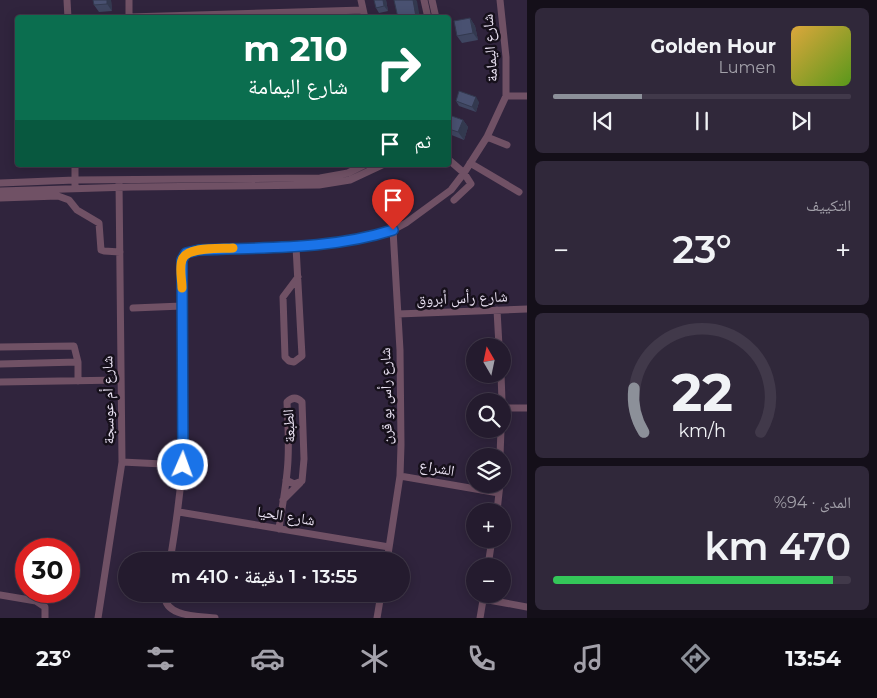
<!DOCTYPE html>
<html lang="ar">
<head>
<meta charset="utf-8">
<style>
  body { margin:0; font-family:Montserrat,"Noto Naskh Arabic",sans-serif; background:#30283a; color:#f1f3f6; direction:rtl; height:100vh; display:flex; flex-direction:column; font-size:19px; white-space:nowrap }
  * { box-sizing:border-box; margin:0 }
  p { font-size:16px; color:#a3a1aa }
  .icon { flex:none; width:28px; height:28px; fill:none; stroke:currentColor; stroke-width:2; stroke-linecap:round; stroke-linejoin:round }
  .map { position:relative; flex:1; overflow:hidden; direction:ltr }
  .details { display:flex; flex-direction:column; gap:8px; padding:8px; background:#140f19; width:350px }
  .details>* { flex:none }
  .guide { position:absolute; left:15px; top:15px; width:436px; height:152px; border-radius:5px; box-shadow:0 2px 12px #0003,0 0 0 1px #41394a; direction:rtl; background:#0b6e4f; color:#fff; overflow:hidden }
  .needle { width:32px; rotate:351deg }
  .fabs { position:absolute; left:466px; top:338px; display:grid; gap:10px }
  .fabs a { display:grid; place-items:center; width:45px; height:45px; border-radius:50%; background:#241b2e; box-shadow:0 2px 12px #0003,0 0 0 1px #41394a; font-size:25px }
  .speed { position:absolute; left:15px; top:538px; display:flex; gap:10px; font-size:25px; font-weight:700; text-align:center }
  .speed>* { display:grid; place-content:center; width:65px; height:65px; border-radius:50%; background:#241b2e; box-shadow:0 2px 12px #0003,0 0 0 1px #41394a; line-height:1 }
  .speed .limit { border:8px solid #d22; background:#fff; color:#111 }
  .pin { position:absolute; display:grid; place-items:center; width:42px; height:42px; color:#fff; margin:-51px -21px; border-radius:50% 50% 50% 0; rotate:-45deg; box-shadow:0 0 5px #0007 }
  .pin .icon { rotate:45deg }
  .me { position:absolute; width:55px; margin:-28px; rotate:2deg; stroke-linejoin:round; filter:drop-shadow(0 0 4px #0008) }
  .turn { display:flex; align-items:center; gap:18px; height:105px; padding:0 20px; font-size:22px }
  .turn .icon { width:65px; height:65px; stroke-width:2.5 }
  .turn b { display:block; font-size:35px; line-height:42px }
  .then { display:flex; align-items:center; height:48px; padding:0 20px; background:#0003; gap:10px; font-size:19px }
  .big { font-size:38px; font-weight:600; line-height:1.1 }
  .details .card { flex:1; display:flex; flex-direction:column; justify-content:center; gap:8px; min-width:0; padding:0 18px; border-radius:8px; background:#30283a }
  .details .dial { align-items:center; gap:0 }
  .dial svg { height:130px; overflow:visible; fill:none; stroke:#41394a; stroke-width:7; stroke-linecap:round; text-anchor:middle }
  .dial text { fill:#f1f3f6; stroke:none }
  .song { display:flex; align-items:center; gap:15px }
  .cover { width:60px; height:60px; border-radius:8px; background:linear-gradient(135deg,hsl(40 70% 55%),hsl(90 70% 35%)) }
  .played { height:5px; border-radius:2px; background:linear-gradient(90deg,#8c9099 30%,#41394a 30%) }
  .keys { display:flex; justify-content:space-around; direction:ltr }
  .heat { display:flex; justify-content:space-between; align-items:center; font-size:28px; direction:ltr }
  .charge { height:8px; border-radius:4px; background:linear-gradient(90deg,#34c759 94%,#41394a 0) }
  .trip { position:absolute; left:118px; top:552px; width:292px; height:50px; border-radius:25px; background:#241b2e; box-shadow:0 2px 12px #0003,0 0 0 1px #41394a; font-weight:600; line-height:50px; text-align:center; direction:rtl }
  .menu { display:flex; height:80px; justify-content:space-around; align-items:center; background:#0e0b12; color:#a3a1aa }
  .menu .icon { width:35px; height:35px }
  .menu .on { color:#8c9099 }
  .menu b { font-size:22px; color:#f1f3f6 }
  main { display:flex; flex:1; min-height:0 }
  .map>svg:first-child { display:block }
</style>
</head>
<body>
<main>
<section class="details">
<div class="card">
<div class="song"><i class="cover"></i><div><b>Golden Hour</b><p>Lumen</p></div></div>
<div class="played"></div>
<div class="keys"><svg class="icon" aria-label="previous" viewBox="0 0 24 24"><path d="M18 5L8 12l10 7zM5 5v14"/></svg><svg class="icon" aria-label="pause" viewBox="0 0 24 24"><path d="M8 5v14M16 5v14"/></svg><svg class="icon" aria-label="next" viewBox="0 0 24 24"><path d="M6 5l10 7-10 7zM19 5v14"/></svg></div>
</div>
<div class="card"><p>التكييف</p>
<div class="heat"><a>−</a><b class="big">23°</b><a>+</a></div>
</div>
<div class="card dial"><svg viewBox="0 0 100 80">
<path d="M14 69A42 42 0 1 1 86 69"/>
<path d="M14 69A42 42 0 0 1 8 42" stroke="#8c9099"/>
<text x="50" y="56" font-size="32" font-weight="700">22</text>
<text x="50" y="72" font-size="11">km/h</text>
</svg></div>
<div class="card"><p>المدى · 94%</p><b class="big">470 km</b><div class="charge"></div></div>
</section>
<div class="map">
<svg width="527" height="618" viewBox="0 0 527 618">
  <rect width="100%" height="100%" fill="#30243d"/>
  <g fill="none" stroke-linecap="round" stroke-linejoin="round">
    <path stroke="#705165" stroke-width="7" d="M67 0 68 18
      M129 0V18
      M361 0 365 18
      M424 0 428 18
      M432 0 436 18
      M129 17 363 10
      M506 96H527
      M487 137 507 145
      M449 160 464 173 471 184 454 200
      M470 163 519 192
      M75 165V185
      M0 183 75 180 320 178 348 173 364 165
      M0 191 131 187 319 185 350 180 382 165
      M0 198 58 196 69 200 77 210 99 223 101 250 104 251 120 252
      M296 247 302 356 294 362 289 361 285 357 283 297 298 277
      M133 308 182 306
      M497 310 499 346
      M398 314 527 309
      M0 347 74 346 78 362V381
      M0 364 78 362
      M501 374 502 401
      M0 382 121 380
      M502 408H527
      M500 456 501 429
      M122 462 183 465
      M400 476 499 493
      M283 500 300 483
      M497 511 500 484
      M179 512 389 547
      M279 529C282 506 287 483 288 460 289 441 288 421 287 402 292 397 297 397 302 402L304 459 302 481 294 484 286 480
      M170 561C177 519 183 479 184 436L181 260 186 253 199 250 296 247 337 243 373 236 393 230 406 223 451 190 464 173 487 137 506 96V57L500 0
      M387 561 400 476 401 445 400 350 393 230
      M488 566 492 539
      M165 594C163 617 199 616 215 618
      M0 595 36 601 45 607V618
      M483 599 527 607
      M98 618 122 462 119 181
      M377 618 381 594
      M480 618 484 594"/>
  </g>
  <path fill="#3f4661" d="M111 0 112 11 99 12 94 5Z
    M386 0 388 11 379 13 376 8Z
    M470 18 475 26 478 40 462 43 457 36Z
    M456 101 479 102 476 112 459 106Z
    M449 115 463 120 468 127 464 140 449 134Z"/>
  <path fill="#33394f" d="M107 0H111L112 11 107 4Z
    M383 0H386L388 11 384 6Z
    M413 0H416L417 1 420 18H417L416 17Z
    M470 18 475 26 478 40 473 33Z
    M476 97 479 102 476 112 472 107Z
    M463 120 468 127 464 140 458 132Z"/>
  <path fill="#495171" stroke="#33394f" d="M93 0H107V4L94 5Z
    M374 0H383L384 6 376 8Z
    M394 0H413L416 17 412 18H398Z
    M470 18 473 33 457 36 454 21Z
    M459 91 476 97 472 107 456 101Z
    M449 115 463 120 458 132 449 129Z"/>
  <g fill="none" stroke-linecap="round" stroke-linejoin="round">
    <defs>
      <path id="route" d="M183 465 182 260 186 253 199 250C264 247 330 250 393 230"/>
    </defs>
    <use href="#route" stroke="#114b97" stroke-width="12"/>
    <use href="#route" stroke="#1a73e8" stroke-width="9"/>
    <path stroke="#f59e0b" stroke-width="9" d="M182 288C182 280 179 268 182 260 186 246 221 249 233 248"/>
  </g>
  <g text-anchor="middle" stroke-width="5" stroke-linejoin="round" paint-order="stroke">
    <g font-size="15" fill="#eae2f3" stroke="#16101b">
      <text transform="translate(490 48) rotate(-94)" y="5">شارع اليمامة</text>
      <text transform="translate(462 298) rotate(-2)" y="5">شارع رأس أبروق</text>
      <text transform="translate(386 396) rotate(-91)" y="5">شارع رأس بو قرن</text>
      <text transform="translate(108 400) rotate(-91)" y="5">شارع أم عوسجة</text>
      <text transform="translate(289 426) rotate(-93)" y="5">الطبعة</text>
      <text transform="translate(437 468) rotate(10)" y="5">الشراع</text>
      <text transform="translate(286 516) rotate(9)" y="5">شارع الحيا</text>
    </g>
  </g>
</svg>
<div class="fabs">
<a><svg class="needle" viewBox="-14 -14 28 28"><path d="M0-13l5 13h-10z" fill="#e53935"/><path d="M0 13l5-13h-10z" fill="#a3a1aa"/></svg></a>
<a><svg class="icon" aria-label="search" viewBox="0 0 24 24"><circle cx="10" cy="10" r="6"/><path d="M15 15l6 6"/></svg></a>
<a><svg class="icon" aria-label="layers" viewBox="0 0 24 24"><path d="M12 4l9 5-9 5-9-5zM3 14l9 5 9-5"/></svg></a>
<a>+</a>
<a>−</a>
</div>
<div class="speed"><div class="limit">30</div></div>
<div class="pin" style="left:393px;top:230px;background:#d93025"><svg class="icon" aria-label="arrive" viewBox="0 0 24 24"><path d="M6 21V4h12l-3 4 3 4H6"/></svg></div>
<svg class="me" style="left:183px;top:465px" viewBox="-20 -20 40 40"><circle r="17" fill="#1a73e8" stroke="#fff" stroke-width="3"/><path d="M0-11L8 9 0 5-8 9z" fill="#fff"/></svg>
<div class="trip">13:55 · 1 دقيقة · 410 m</div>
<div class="guide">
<div class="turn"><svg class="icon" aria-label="right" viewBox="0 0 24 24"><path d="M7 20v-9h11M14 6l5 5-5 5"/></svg><div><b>210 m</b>شارع اليمامة</div></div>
<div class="then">ثم<svg class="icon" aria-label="arrive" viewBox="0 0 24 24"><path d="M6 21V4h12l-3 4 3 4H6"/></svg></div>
</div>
</div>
</main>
<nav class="menu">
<b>13:54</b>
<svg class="icon on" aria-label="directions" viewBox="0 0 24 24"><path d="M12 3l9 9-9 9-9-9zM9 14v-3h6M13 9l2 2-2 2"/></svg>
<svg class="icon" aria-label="music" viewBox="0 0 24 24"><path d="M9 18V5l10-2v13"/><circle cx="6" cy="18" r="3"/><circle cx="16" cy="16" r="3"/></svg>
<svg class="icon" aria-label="phone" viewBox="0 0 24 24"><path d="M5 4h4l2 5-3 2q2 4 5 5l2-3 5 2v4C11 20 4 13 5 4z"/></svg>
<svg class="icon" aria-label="climate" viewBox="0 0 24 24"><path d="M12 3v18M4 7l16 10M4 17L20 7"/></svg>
<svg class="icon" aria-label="car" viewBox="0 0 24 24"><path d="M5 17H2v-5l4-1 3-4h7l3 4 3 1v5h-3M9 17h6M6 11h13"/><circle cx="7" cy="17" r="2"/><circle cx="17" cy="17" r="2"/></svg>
<svg class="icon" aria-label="filters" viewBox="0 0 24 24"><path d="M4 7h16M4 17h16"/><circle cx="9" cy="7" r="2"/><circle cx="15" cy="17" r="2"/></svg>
<b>23°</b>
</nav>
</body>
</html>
